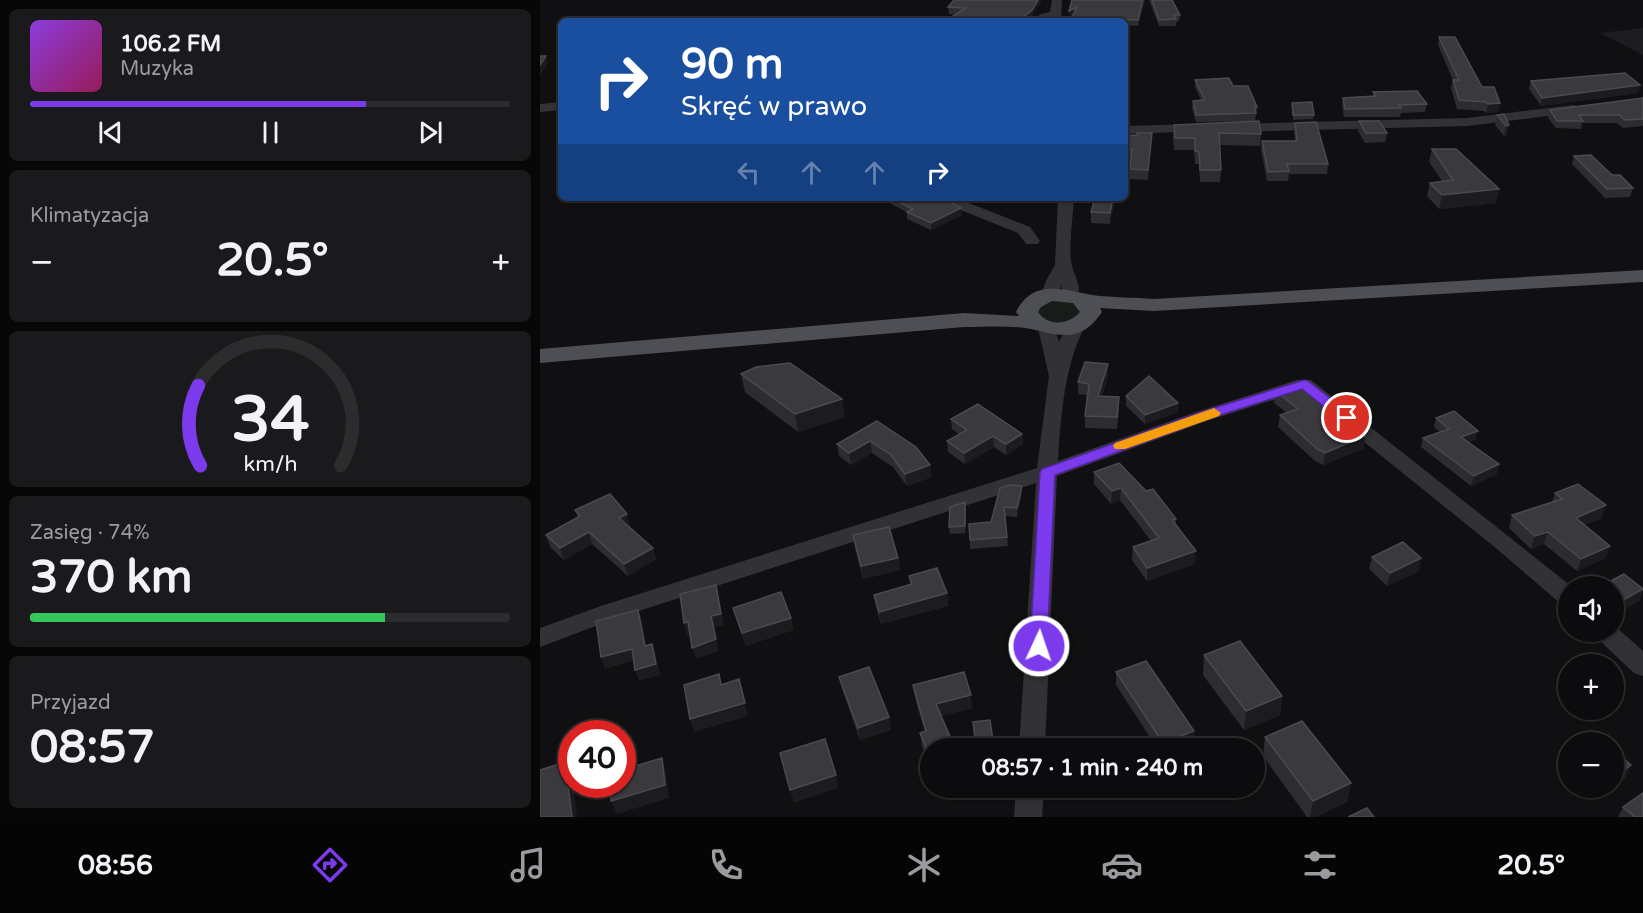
<!DOCTYPE html>
<html lang="pl">
<head>
<meta charset="utf-8">
<style>
  body { margin:0; font-family:"Varela Round",sans-serif; background:#1a1a1c; color:#f1f3f6; height:100vh; display:flex; flex-direction:column; font-size:22px; white-space:nowrap }
  * { box-sizing:border-box; margin:0 }
  p { font-size:20px; color:#9a9b9e }
  .icon { flex:none; width:33px; height:33px; fill:none; stroke:currentColor; stroke-width:2; stroke-linecap:round; stroke-linejoin:round }
  .map { position:relative; flex:1; overflow:hidden }
  .drawer { display:flex; flex-direction:column; gap:9px; padding:9px; background:#070708; width:540px }
  .drawer>* { flex:none }
  .top-card { position:absolute; left:18px; top:18px; width:570px; height:183px; border-radius:9px; box-shadow:0 2px 4px #0004,0 0 0 2px #2c2c2e; background:#1a4fa0; color:#fff; overflow:hidden }
  .fabs { position:absolute; left:1018px; top:576px; display:grid; gap:12px }
  .fabs a { display:grid; place-items:center; width:66px; height:66px; border-radius:50%; background:#0c0c0e; box-shadow:0 2px 4px #0004,0 0 0 2px #2c2c2e; font-size:30px }
  .speed { position:absolute; left:18px; top:720px; display:flex; gap:12px; font-size:30px; font-weight:700; text-align:center }
  .speed>* { display:grid; place-content:center; width:78px; height:78px; border-radius:50%; background:#0c0c0e; box-shadow:0 2px 4px #0004,0 0 0 2px #2c2c2e; line-height:1 }
  .speed .limit { border:9px solid #d22; background:#fff; color:#111 }
  .pin { position:absolute; display:grid; place-items:center; width:51px; height:51px; color:#fff; margin:-26px; border:3px solid #fff; border-radius:50%; box-shadow:0 2px 6px #0007 }
  .me { position:absolute; width:66px; margin:-33px; rotate:3deg; stroke-linejoin:round; filter:drop-shadow(0 0 4px #0008) }
  .turn { display:flex; align-items:center; gap:21px; height:126px; padding:0 24px; font-size:27px }
  .turn .icon { width:78px; height:78px; stroke-width:2.5 }
  .turn b { display:block; font-size:42px; line-height:51px }
  .lanes { display:flex; align-items:center; height:57px; padding:0 24px; background:#0003; justify-content:center; gap:30px; direction:ltr }
  .lanes .off { opacity:.35 }
  .big { font-size:45px; font-weight:700; line-height:1.1 }
  .drawer .widget { flex:1; display:flex; flex-direction:column; justify-content:center; gap:9px; min-width:0; padding:0 21px; border-radius:9px; background:#1a1a1c }
  .drawer .dial { align-items:center; gap:0 }
  .dial svg { height:156px; overflow:visible; fill:none; stroke:#2c2c2e; stroke-width:7; stroke-linecap:round; text-anchor:middle }
  .dial text { fill:#f1f3f6; stroke:none }
  .song { display:flex; align-items:center; gap:18px }
  .cover { width:72px; height:72px; border-radius:9px; background:linear-gradient(135deg,hsl(270 70% 55%),hsl(330 70% 35%)) }
  .played { height:6px; border-radius:3px; background:linear-gradient(90deg,#7c3aed 70%,#2c2c2e 70%) }
  .keys { display:flex; justify-content:space-around; direction:ltr }
  .heat { display:flex; justify-content:space-between; align-items:center; font-size:33px; direction:ltr }
  .charge { height:9px; border-radius:4px; background:linear-gradient(90deg,#34c759 74%,#2c2c2e 0) }
  .trip { position:absolute; left:380px; top:738px; width:345px; height:60px; border-radius:30px; background:#0c0c0e; box-shadow:0 2px 4px #0004,0 0 0 2px #2c2c2e; font-weight:700; line-height:60px; text-align:center }
  .tab-bar { display:flex; height:96px; justify-content:space-around; align-items:center; background:#050506; color:#9a9b9e }
  .tab-bar .icon { width:42px; height:42px }
  .tab-bar .on { color:#7c3aed }
  .tab-bar b { font-size:27px; color:#f1f3f6 }
  main { display:flex; flex:1; min-height:0 }
  .map>svg:first-child { display:block }
</style>
</head>
<body>
<main>
<section class="drawer">
<div class="widget">
<div class="song"><i class="cover"></i><div><b>106.2 FM</b><p>Muzyka</p></div></div>
<div class="played"></div>
<div class="keys"><svg class="icon" aria-label="previous" viewBox="0 0 24 24"><path d="M18 5L8 12l10 7zM5 5v14"/></svg><svg class="icon" aria-label="pause" viewBox="0 0 24 24"><path d="M8 5v14M16 5v14"/></svg><svg class="icon" aria-label="next" viewBox="0 0 24 24"><path d="M6 5l10 7-10 7zM19 5v14"/></svg></div>
</div>
<div class="widget"><p>Klimatyzacja</p>
<div class="heat"><a>−</a><b class="big">20.5°</b><a>+</a></div>
</div>
<div class="widget dial"><svg viewBox="0 0 100 80">
<path d="M14 69A42 42 0 1 1 86 69"/>
<path d="M14 69A42 42 0 0 1 13 28" stroke="#7c3aed"/>
<text x="50" y="56" font-size="32" font-weight="700">34</text>
<text x="50" y="72" font-size="11">km/h</text>
</svg></div>
<div class="widget"><p>Zasięg · 74%</p><b class="big">370 km</b><div class="charge"></div></div>
<div class="widget"><p>Przyjazd</p><b class="big">08:57</b></div>
</section>
<div class="map">
<svg width="1103" height="817" viewBox="0 0 1103 817">
  <rect width="100%" height="100%" fill="#101012"/>
  <path fill="#1d1c1f" d="M1103 28V55L1060 33Z"/>
  <path fill="#171c18" d="M530 300 543 309 536 321 513 324 497 315 498 307 508 301Z"/>
  <g fill="none" stroke-linecap="round" stroke-linejoin="round">
    <path fill="#323236" fill-rule="evenodd" d="M512 0H522L521 21H509L510 18 505 21H491L501 14 510 12Z
      M21 102V110L0 112V104Z
      M1034 105 1041 109 1039 112 927 126 696 132 689 128 696 124 927 118Z
      M660 124 665 125 667 128 665 131 585 134V126Z
      M395 198H416L490 227 500 241 498 244H486L478 233 398 201Z
      M518 198H534C533 215 528 252 532 266 535 278 543 287 536 299H524L521 295 522 284 516 299H504L501 295 506 281 515 265Z
      M536 321 542 322 545 326C524 367 521 415 518 461L656 412 757 380H771L1031 586 1029 607 1021 604 957 549 761 391 670 420 517 476 505 748H479L496 483 77 618 0 647V628L61 606 497 468 509 376 498 328 501 324H513L519 342 530 322Z
      M1075 626 1103 651V676L1094 673 1057 638 1054 632H1074Z
      M476 788H504L502 817H474Z"/>
    <path fill="#4e4f55" fill-rule="evenodd" d="M1103 270V282L614 311 560 308 562 312C541 343 521 336 491 329 470 325 445 327 424 327L0 363V349L424 313 479 316 476 312C493 278 524 290 552 295 572 298 594 297 614 299ZM512 301 533 303 540 312C529 325 508 327 498 312L501 307Z"/>
  </g>
  <path fill="#2d2c30" d="M414 0H501V1L492 16 409 14 408 7Z
    M532 0H605L598 26 585 25V21H530L533 15 530 17 529 11Z
    M609 0H632L640 15 639 21 636 22V26H619Z
    M899 37 942 87 960 103 958 112 946 113 944 111 917 109 911 88 913 80 898 45Z
    M655 80 693 86 717 107 715 121 656 122 652 108 653 101 661 100 655 87Z
    M991 81 1100 85 1098 93 1001 106 989 89Z
    M833 92 887 104 885 112 861 113 860 117H804L802 106 803 98 833 96Z
    M1103 98V126L1083 128 1077 123H1042L1041 129 1016 128 1008 118 1010 110Z
    M585 100 589 111 588 119H585Z
    M752 103 774 115 773 119 753 120Z
    M957 115 969 125 966 135 964 136 955 125Z
    M819 121 847 133 845 142 825 143 818 131Z
    M755 123 788 164 787 174H749L748 181H727L721 150 722 141H755L754 132Z
    M634 125 721 134 720 146 679 145 681 170 680 182H660L659 164H655L654 150H634L633 137Z
    M612 134 608 180 589 179 591 159H585V136Z
    M892 149 959 189 956 203 899 209 887 196 890 183 902 181 889 162Z
    M1034 156 1072 175 1093 188 1090 197 1065 198 1032 164Z
    M350 198H402L422 215 391 230 367 219V212L351 204Z
    M575 198 570 224 551 223V212Z
    M201 374 305 417 258 432 205 392Z
    M568 376 562 396 579 409 577 429 545 428V416L547 395 538 394V382Z
    M736 391 775 396 825 436 823 449 783 465 775 461 738 427 740 415 747 413 734 403Z
    M586 396 638 403V412L605 424 586 406Z
    M896 418 935 440 929 442 957 474 931 486 881 447 883 438 900 432 894 427Z
    M411 419 482 434 483 444 466 455 454 447 425 464 408 452 407 441 419 434 412 429Z
    M337 421 392 477 367 486 353 467 332 453 311 465 299 456 297 444Z
    M554 472 606 491 636 519V525L655 564 607 581 592 560 593 547 611 541 580 500 571 504 554 484Z
    M482 486V494L477 517 465 516 468 546 430 549V540L451 522Z
    M1015 493 1062 518 1044 525 1066 558 1037 571 1004 544 991 549 969 528 972 515 1012 502Z
    M426 508 425 533 410 534 409 527Z
    M35 510 90 526H89L113 548 116 559 88 576 52 544 24 560 10 547 6 535 38 518Z
    M313 535 358 558 360 570 323 579 315 548Z
    M832 557 879 571 847 586 829 569Z
    M1084 574 1103 588V590L1099 601 1078 613 1074 609V586H1063V585Z
    M369 576 407 593 408 606 341 624 336 607 334 595 370 585Z
    M193 608 251 618 253 630 206 646 197 621Z
    M664 655 742 696 740 715 704 730 663 675Z
    M576 672 654 731 653 744 642 748H617L576 685Z
    M299 677 349 717 351 730 320 740 302 689Z
    M373 685 432 708 401 716 390 748V766L382 746 380 733 385 732 375 698Z
    M725 737 811 783 807 802 776 817H767L723 756Z
    M1029 748V766L1024 761Z
    M1053 788H1072L1061 795Z
    M1083 807 1103 817H1078Z"/>
  <path fill="#1c1b1e" d="M498 0H501V1L492 16 487 21H479Z
    M603 0H605L598 26V20Z
    M537 7V13L530 17 529 11Z
    M6 56 8 63 0 76V65Z
    M1100 85 1098 93 1001 106 1002 98Z
    M960 103 958 112 946 113 948 104Z
    M969 125 966 135 964 136 966 126Z
    M959 189 956 203 899 209 902 195Z
    M573 198H575L570 224V213Z
    M421 208 422 215 391 230V223Z
    M568 364V376L558 408V396Z
    M302 399 305 417 258 432 255 414Z
    M638 403V412L605 424V415Z
    M938 431 935 440 919 446 921 437Z
    M482 434 483 444 466 455V444Z
    M453 436 454 447 425 464 424 453Z
    M825 436 823 449 783 465 785 453Z
    M330 441 332 453 311 465 309 453Z
    M959 464 957 474 931 486 934 476Z
    M390 465 392 477 367 486 365 474Z
    M482 486V494L477 517V508Z
    M581 488 580 500 571 504 572 491Z
    M1066 505 1062 518 1032 531 1036 518Z
    M87 514 90 526 83 529 79 518Z
    M49 532 52 544 24 560 20 548Z
    M1008 532 1004 544 991 549 995 536Z
    M1070 546 1066 558 1037 571 1041 559Z
    M113 548 116 559 88 576 84 564Z
    M656 551 655 564 607 581V568Z
    M358 558 360 570 323 579 321 566Z
    M881 558 879 571 847 586 850 573Z
    M176 585 184 625 174 628 179 651 156 659 152 648 171 616Z
    M1103 589 1099 601 1078 613 1083 600Z
    M407 593 408 606 341 624 339 612Z
    M98 610 102 621 108 658 105 646Z
    M251 618 253 630 206 646 202 633Z
    M148 622 152 634 147 635 144 623Z
    M112 644 116 656 120 675 99 681 95 670Z
    M92 649 95 660 65 669 61 657Z
    M199 679 208 716 154 732 150 719Z
    M431 695 432 708 397 717 396 704Z
    M742 696 740 715 704 730 706 711Z
    M349 717 351 730 320 740 318 728Z
    M654 731 653 744 642 748H623V743Z
    M122 758 126 771 129 798 77 814 71 801Z
    M25 762 32 778V784H33L37 817H32Z
    M1091 765 1086 778 1074 786V777Z
    M296 775 298 788 254 803 250 790Z
    M811 783 807 802 776 817H770L773 801Z
    M1064 788H1072L1061 795Z"/>
  <path fill="#39393e" stroke="#4a4a50" stroke-width="1.5" d="M414 0H498L492 10 479 21H405L426 8 408 7Z
    M532 0H603L598 20 571 19V21H530L537 7 529 11Z
    M612 0H632L640 15H634L636 19 619 20Z
    M899 37H915L942 87H954L960 103 948 104 946 102 919 100 913 80H919Z
    M0 56H6L0 65Z
    M1085 73 1100 85 1002 98 991 81Z
    M689 78 693 86H708L717 107H715L716 113 656 115 653 101 665 100 655 80Z
    M877 91 887 104 859 105 861 108 805 109 803 98 836 96 833 92Z
    M1103 98V119L1085 120 1079 115H1039L1043 121H1017L1010 110Z
    M585 100 589 111H585Z
    M772 102 774 115H753L752 103Z
    M964 114 969 125 966 126 957 115Z
    M719 121 721 134 679 133 681 170H660L659 152 655 151V138H635L634 125Z
    M819 121H839L847 133H826Z
    M776 122 788 164H747L749 171 728 172 722 141H757L755 123Z
    M597 133H612L608 170 590 169 592 149H585V136L597 135Z
    M892 149H916L959 189 902 195 890 183 913 180Z
    M1051 155 1072 175H1080L1093 188 1067 189 1034 156Z
    M351 198H402L421 208 391 223 367 212 373 209Z
    M555 198H573L570 213 551 212Z
    M545 362 568 364 558 396 579 397 577 417 545 416 549 384 538 382Z
    M250 363 302 399 255 414 201 374 216 367Z
    M609 376 638 403 605 415 586 396Z
    M762 382 775 392 772 394 825 436 785 453 777 449 740 415 758 409 736 391Z
    M438 404 482 434 466 444 453 436 424 453 407 441 427 430 411 419Z
    M914 411 938 431 921 437 959 464 934 476 883 438 909 429 896 418Z
    M337 421 376 447 390 465 365 474 351 455 330 441 309 453 297 444Z
    M579 463 606 491 613 489 636 519 632 520 656 551 607 568 593 547 619 538 581 488 572 491 554 472Z
    M1038 484 1066 505 1036 518 1070 546 1041 559 1008 532 995 536 972 515 1022 499 1015 493Z
    M470 485 482 486 477 508 464 507 467 537 430 540 429 524 451 522 460 488Z
    M70 494 87 514 79 518 113 548 84 564 49 532 20 548 6 535 40 516 35 510Z
    M425 502V526L409 527 410 507Z
    M349 527 358 558 321 566 313 535Z
    M863 542 881 558 850 573 832 557Z
    M397 568 407 593 339 612 334 595 372 584 369 576Z
    M1084 574 1103 589 1083 600 1074 593V586H1065L1063 585Z
    M176 585 181 614 171 616 176 639 152 648 148 622 144 623 140 594Z
    M241 592 251 618 202 633 193 608Z
    M98 610 105 646 112 644 116 664 95 670 92 649 61 657 56 621Z
    M700 641 742 696 706 711 664 655Z
    M606 661 654 731 623 743 576 672Z
    M329 667 349 717 318 728 299 677Z
    M424 672 431 695 396 704 415 748H390V757L380 733 386 731 373 685Z
    M179 674 181 685 199 679 205 703 150 719 144 685Z
    M450 720 454 748H436L433 722Z
    M762 721 811 783 773 801 725 737Z
    M1054 733 1065 742H1038Z
    M285 739 296 775 250 790 240 753Z
    M1074 750 1091 765 1074 777Z
    M122 758 125 785 71 801 70 784H82V770Z
    M25 762 32 817H0V770Z
    M1103 793V817H1095L1083 807Z
    M827 808 834 817H808Z"/>
  <path fill="#7c3aed" stroke="#51269a" stroke-width="1.5" d="M764 380 768 381 812 415 814 418 812 421H802L762 389 668 419 515 475 507 646 505 651 499 653 493 651 490 646 500 472 502 469 658 413Z"/>
  <path fill="#f59e0b" d="M674 408 681 413 679 416 585 449H575L573 446 575 443Z"/>
</svg>
<div class="fabs">
<a><svg class="icon" aria-label="sound" viewBox="0 0 24 24"><path d="M4 9h4l5-4v14l-5-4H4zM17 9q2 3 0 6"/></svg></a>
<a>+</a>
<a>−</a>
</div>
<div class="speed"><div class="limit">40</div></div>
<div class="pin" style="left:807px;top:418px;background:#d93025"><svg class="icon" aria-label="arrive" viewBox="0 0 24 24"><path d="M6 21V4h12l-3 4 3 4H6"/></svg></div>
<svg class="me" style="left:499px;top:646px" viewBox="-20 -20 40 40"><circle r="17" fill="#7c3aed" stroke="#fff" stroke-width="3"/><path d="M0-11L8 9 0 5-8 9z" fill="#fff"/></svg>
<div class="trip">08:57 · 1 min · 240 m</div>
<div class="top-card">
<div class="turn"><svg class="icon" aria-label="right" viewBox="0 0 24 24"><path d="M7 20v-9h11M14 6l5 5-5 5"/></svg><div><b>90 m</b>Skręć w prawo</div></div>
<div class="lanes"><svg class="icon off" aria-label="left" viewBox="0 0 24 24"><path d="M17 20v-9H6M10 6l-5 5 5 5"/></svg><svg class="icon off" aria-label="ahead" viewBox="0 0 24 24"><path d="M12 20V5M6 11l6-6 6 6"/></svg><svg class="icon off" aria-label="ahead" viewBox="0 0 24 24"><path d="M12 20V5M6 11l6-6 6 6"/></svg><svg class="icon" aria-label="right" viewBox="0 0 24 24"><path d="M7 20v-9h11M14 6l5 5-5 5"/></svg></div>
</div>
</div>
</main>
<nav class="tab-bar">
<b>08:56</b>
<svg class="icon on" aria-label="directions" viewBox="0 0 24 24"><path d="M12 3l9 9-9 9-9-9zM9 14v-3h6M13 9l2 2-2 2"/></svg>
<svg class="icon" aria-label="music" viewBox="0 0 24 24"><path d="M9 18V5l10-2v13"/><circle cx="6" cy="18" r="3"/><circle cx="16" cy="16" r="3"/></svg>
<svg class="icon" aria-label="phone" viewBox="0 0 24 24"><path d="M5 4h4l2 5-3 2q2 4 5 5l2-3 5 2v4C11 20 4 13 5 4z"/></svg>
<svg class="icon" aria-label="climate" viewBox="0 0 24 24"><path d="M12 3v18M4 7l16 10M4 17L20 7"/></svg>
<svg class="icon" aria-label="car" viewBox="0 0 24 24"><path d="M5 17H2v-5l4-1 3-4h7l3 4 3 1v5h-3M9 17h6M6 11h13"/><circle cx="7" cy="17" r="2"/><circle cx="17" cy="17" r="2"/></svg>
<svg class="icon" aria-label="filters" viewBox="0 0 24 24"><path d="M4 7h16M4 17h16"/><circle cx="9" cy="7" r="2"/><circle cx="15" cy="17" r="2"/></svg>
<b>20.5°</b>
</nav>
</body>
</html>
